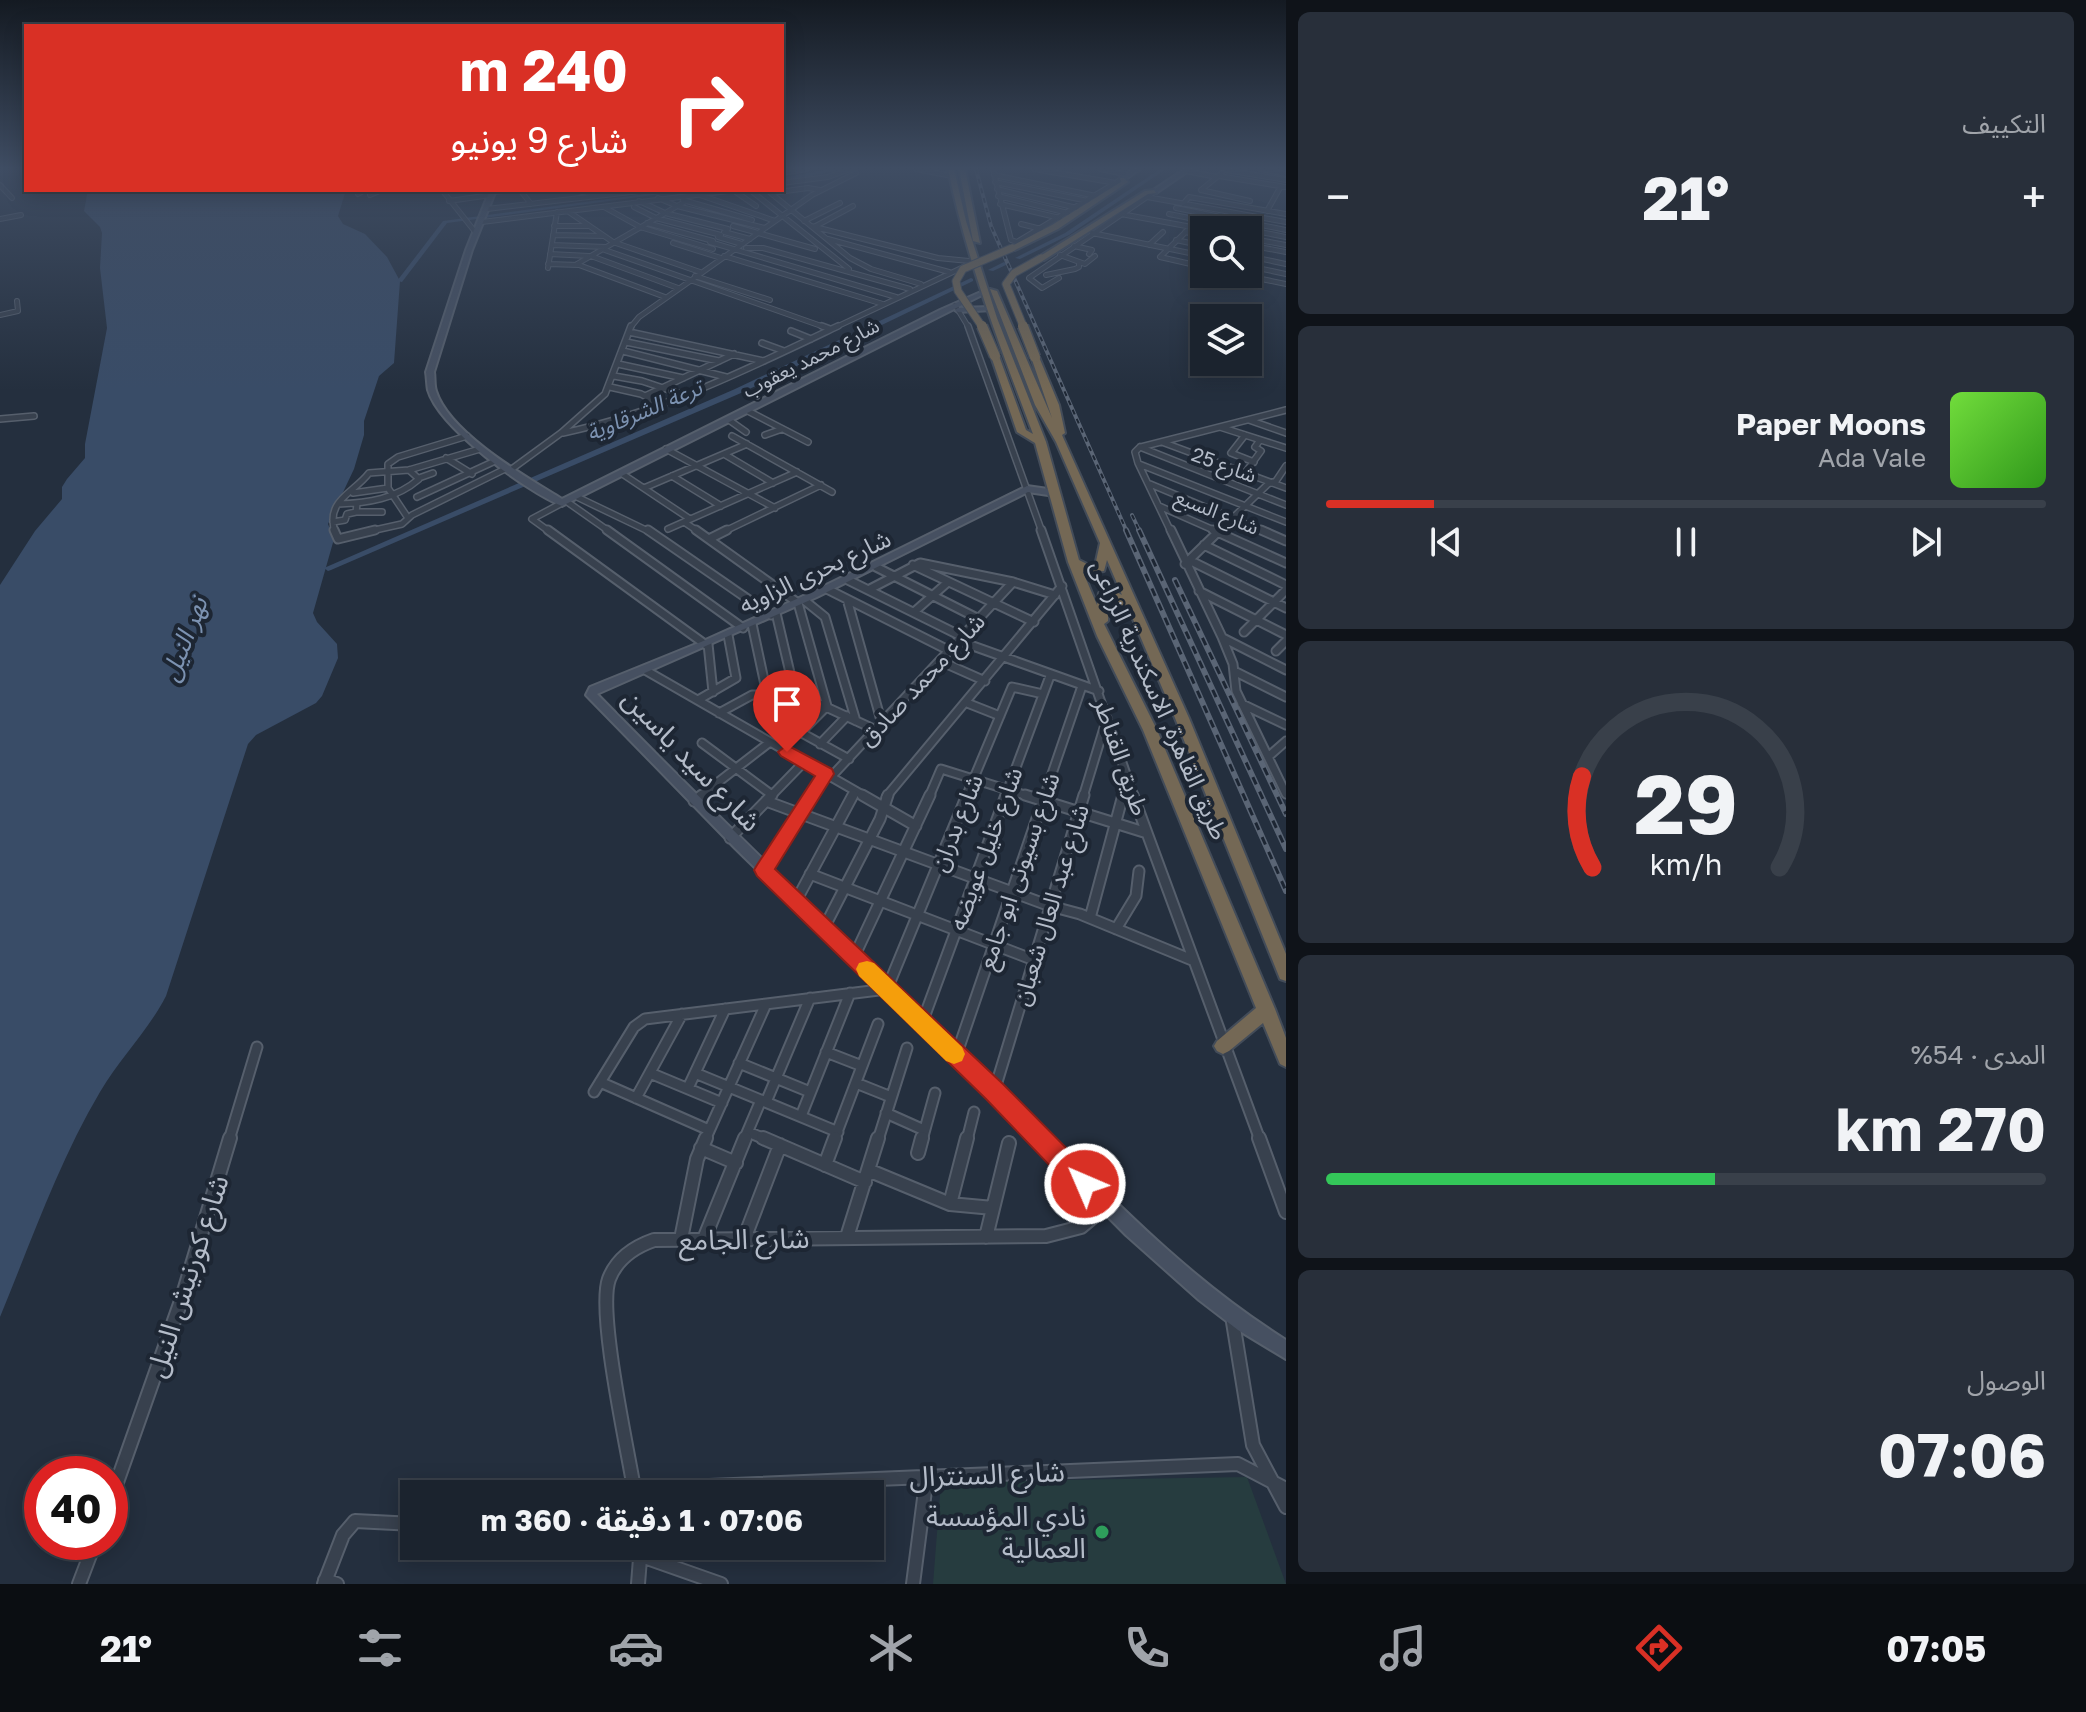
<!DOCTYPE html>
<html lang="ar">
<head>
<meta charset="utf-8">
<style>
  body { margin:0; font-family:"Golos Text","Noto Sans Arabic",sans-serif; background:#282f3a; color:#f1f3f6; direction:rtl; height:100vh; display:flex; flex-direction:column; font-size:30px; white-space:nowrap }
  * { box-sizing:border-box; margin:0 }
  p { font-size:26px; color:#a0a4aa }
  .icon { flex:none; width:44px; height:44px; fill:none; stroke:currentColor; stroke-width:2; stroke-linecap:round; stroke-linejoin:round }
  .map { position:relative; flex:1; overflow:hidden; direction:ltr }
  .side { display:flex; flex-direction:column; gap:12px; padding:12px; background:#0f1319; width:800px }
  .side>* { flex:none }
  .top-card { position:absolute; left:24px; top:24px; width:760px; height:168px; border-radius:0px; box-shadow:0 4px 20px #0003,0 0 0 2px #39404a; direction:rtl; background:#d93025; color:#fff; overflow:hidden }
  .buttons { position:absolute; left:1190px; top:216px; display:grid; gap:16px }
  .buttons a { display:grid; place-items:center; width:72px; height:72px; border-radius:0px; background:#1b232e; box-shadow:0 4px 20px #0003,0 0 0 2px #39404a; font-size:40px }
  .speed { position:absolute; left:24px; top:1456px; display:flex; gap:16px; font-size:40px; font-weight:700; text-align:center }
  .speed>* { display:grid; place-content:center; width:104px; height:104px; border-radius:50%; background:#1b232e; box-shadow:0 4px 20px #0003,0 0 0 2px #39404a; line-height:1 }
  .speed .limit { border:12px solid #d22; background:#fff; color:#111 }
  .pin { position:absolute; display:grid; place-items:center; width:68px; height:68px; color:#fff; margin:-82px -34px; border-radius:50% 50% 50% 0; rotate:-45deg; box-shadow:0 0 8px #0007 }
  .pin .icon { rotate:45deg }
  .me { position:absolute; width:88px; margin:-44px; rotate:315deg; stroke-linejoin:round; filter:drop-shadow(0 0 6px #0008) }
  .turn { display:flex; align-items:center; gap:28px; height:168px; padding:0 24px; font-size:36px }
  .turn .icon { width:104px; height:104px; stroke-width:2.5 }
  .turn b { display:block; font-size:56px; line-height:68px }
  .big { font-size:60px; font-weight:700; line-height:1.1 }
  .side .tile { flex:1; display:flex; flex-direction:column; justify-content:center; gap:12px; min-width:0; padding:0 28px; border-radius:12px; background:#282f3a }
  .side .dial { align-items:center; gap:0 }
  .dial svg { height:208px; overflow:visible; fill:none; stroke:#39404a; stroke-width:7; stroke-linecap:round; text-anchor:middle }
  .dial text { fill:#f1f3f6; stroke:none }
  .song { display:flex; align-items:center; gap:24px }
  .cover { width:96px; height:96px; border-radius:12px; background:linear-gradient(135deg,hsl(100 70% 55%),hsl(110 70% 35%)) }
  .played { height:8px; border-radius:4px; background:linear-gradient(90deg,#d93025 15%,#39404a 15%) }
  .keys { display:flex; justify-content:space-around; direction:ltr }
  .heat { display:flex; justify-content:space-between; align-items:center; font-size:44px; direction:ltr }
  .charge { height:12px; border-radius:6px; background:linear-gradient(90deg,#34c759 54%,#39404a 0) }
  .trip { position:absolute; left:400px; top:1480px; width:484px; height:80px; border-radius:0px; background:#1b232e; box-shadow:0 4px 20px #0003,0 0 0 2px #39404a; font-weight:700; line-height:80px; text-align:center; direction:rtl }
  .dock { display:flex; height:128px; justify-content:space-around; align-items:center; background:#0b0e12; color:#a0a4aa }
  .dock .icon { width:56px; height:56px }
  .dock .selected { color:#d93025 }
  .dock b { font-size:36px; color:#f1f3f6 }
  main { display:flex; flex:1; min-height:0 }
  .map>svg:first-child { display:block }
</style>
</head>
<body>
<main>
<section class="side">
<div class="tile"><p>التكييف</p>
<div class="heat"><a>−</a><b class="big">21°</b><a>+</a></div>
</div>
<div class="tile">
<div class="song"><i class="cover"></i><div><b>Paper Moons</b><p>Ada Vale</p></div></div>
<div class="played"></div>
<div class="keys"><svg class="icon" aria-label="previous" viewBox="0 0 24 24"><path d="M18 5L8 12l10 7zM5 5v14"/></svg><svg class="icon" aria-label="pause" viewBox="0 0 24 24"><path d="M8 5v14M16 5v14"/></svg><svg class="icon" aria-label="next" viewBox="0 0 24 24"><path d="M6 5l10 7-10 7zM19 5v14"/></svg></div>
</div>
<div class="tile dial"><svg viewBox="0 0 100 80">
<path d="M14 69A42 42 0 1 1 86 69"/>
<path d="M14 69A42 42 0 0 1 10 34" stroke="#d93025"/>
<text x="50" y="56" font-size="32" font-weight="700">29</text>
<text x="50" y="72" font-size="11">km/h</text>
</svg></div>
<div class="tile"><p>المدى · 54%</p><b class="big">270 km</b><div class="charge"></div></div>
<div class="tile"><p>الوصول</p><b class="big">07:06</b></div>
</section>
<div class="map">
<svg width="1286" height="1584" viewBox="0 0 1286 1584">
  <rect width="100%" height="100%" fill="#242f3e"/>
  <path fill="#263c3f" d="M1247 1477 1286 1584H933L941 1482Z"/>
  <path fill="#394c67" d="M88 190H346L338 216 343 224 365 234 387 257 400 281 394 363 379 376 364 421V435L354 469 328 524 334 539 313 613 317 622 337 644 338 658 322 696 316 703 256 735 248 744 166 996C148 1031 120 1058 100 1092 58 1163 31 1242 0 1317V585L35 531 62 499V487L67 479 85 458V444L107 328 100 268 102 233 100 227 84 211Z"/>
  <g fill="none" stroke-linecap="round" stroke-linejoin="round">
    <path fill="#394c67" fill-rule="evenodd" d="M831 169H844L782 182V178Z
      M1160 169H1166L1069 235 1020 259 1015 258 1065 233Z
      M675 190H690L447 223 402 282 397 281 443 221Z
      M1004 262 1007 264 1006 265 993 271 988 270Z
      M971 278 973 279V281L741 393 331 570 328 571 324 568 735 389Z"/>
    <defs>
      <path id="street-far4" d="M916 169 952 176
        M993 169 1011 240 1017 242 1122 179
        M1034 169 1116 183
        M1101 169 1129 175
        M1261 169 1286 174
        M1226 170 1286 180
        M1186 171 1217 177
        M782 173 807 169
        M994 175 1096 196
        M1219 176 1286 187
        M995 182 1088 201
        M782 183 828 177 850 169
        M0 185 12 198
        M997 189 1077 208
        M401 190H406
        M442 190 476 233
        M520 190 531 204
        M574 190 596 195
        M733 190 756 206
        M750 190 849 269
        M767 190 850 258 871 269 921 284
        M1201 190 1250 201
        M1201 190 1222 173
        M493 192 512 190
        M771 193 808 188 820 190
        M358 194 365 190
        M370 195 382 190
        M700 195 775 221
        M998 196 1068 213
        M1147 197 1286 222
        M658 198 677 206 765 228
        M683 200 752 220
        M449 201 491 195
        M639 201 665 213 728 229
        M1000 204 1060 218
        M1183 204 1189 197 1286 214
        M604 207 640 227 713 249
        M634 207 656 218 721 235
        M1176 208 1286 230
        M487 209 648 190
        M1267 211 1281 186
        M569 212 613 242 700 272
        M1121 214 1208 230
        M1169 214 1286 237
        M0 219 21 215
        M1198 220 1160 257 1204 267
        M804 221 840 203
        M482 222 736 190
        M647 223 713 241
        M1021 224 1041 229
        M554 226H589
        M733 226 815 249
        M811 226 938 258 969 261
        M814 227 853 206
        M724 232 750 239
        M1185 232 1204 236
        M1092 233 1204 256
        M553 235 604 236
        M718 237 742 244
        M1248 238 1286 245
        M828 239 949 272
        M1176 240 1204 246
        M710 242 896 297
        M673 243 721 258
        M552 245 606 247
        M1149 245 1163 232
        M1248 245 1286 252
        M1074 246 1092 250 1089 254
        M746 248H763L910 289
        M602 249 827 328
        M550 254 589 256
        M1060 255 1085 264 1095 256
        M591 256 678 288
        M724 256 883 304
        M1248 256 1286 264
        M548 264 579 265 665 297
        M577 264 686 201
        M1248 266 1286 274
        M548 268 557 212
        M1237 274 1286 284
        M1046 275 1075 269 1079 267V263
        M695 276 770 300
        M1059 278 1042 288 1029 278 1154 192
        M955 305 969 328
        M0 315 18 311 17 301
        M630 328 639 317 812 195 856 173 854 169
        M834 328 970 264"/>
      <path id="street-far3" d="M822 326 830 329
        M968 326 1042 532
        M791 331 811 339
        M629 332 764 361
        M626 342 719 361
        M762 343 784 351
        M623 351 726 377
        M618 364 683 378
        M614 376 642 381 684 395
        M610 387 641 394 660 404
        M645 396 734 354
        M748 411 808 442
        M0 419 34 416
        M729 420 746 432
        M1249 420 1286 433
        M1220 427 1286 448
        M563 433C659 413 750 368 838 326
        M765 435 782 429
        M1245 435 1231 453 1254 462
        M732 436 832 492
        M1162 442 1286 488
        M1140 447 1135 452 1138 463 1171 532
        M1140 447 1286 505
        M1141 447 1286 410
        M666 449 775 508
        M724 454 773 483
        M446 458 472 474
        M1139 464 1286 522
        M509 471 561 433 605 394 631 326
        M621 473 690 519
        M1245 473 1261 451 1255 447 1260 440
        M672 476 721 506
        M419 478 433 473
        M1150 484 1265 532
        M644 488 747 444
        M353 493 388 488
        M575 496 650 532
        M417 497 495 461
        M566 501 610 532
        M338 504C368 503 396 499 419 479L409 470
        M1159 506 1218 532
        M356 512H382
        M408 518 388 488V464L398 457 467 436
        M333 522 345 520 347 514 356 512 357 504
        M684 522 699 532
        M668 529 797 472
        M335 532C325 500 354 493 369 473L409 470 480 449
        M366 532 402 524 412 515 505 469
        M550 532 532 519 562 503
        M723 532 821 485
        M1218 532 1268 484 1276 481 1286 466"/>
      <path id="street-far2" d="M334 530 338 539 375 530
        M548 530 706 645
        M607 530 743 628
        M648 530 771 615
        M696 530 798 603 827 706 800 733
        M1041 530 1134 797
        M1171 530 1222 637 1233 664 1236 691 1286 794
        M1213 530 1286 563
        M1261 530 1286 541
        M709 539 727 530
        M1204 545 1286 585
        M1189 560 1286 608
        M1185 564 1220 530
        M913 565 1034 622
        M876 567 979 619
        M848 580 963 637
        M827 589 950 651
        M868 590 920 563 1013 582 1055 595
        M1199 591 1286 635
        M847 599 882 724
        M804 600 825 617 856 721
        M914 612 948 582
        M776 613 795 694
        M752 624 767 694
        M1244 632 1286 590
        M1223 638 1286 670
        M959 641 1099 691
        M708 644 713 692
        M1276 651 1286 641
        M940 661 985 681
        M645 670 866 797
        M1234 671 1286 697
        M804 696 780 721 849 759
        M698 700 736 678 728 635
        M967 703 1000 716
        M1242 704 1286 725
        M719 713 752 695H800L876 730
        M702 743 772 795
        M820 744 847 716
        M1268 757 1286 741
        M831 777 1013 582
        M699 797 770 742
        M770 797 804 762
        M810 797 825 774
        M852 797 855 791
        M886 797 1062 586
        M929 797 941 769 1031 797
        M966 797 1012 687 1043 694
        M1005 797 1050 676
        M1044 797 1082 686
        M1083 797 1107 718
        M1122 797 1127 780"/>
      <path id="street-far1" d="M862 795 916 826
        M1025 795 1147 833
        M1133 795 1260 1140
        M694 801 702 795
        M766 801 1050 906 1080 914 1192 960
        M730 838 772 795
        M764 870 812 795
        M810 874 1034 960
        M796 901 853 795
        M1090 918 1123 795
        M824 928 880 819 888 795
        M1116 929 1136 896 1139 871
        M854 957 930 795
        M922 1023 1006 795
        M826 1052 862 1066
        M956 1056 1045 795
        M739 1063 810 1092
        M650 1073 722 1103
        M695 1073 838 1132
        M600 1082 709 1130
        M856 1083 891 1097
        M688 1088 725 1009
        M594 1092 634 1027 645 1019 887 989 967 795
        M994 1092 1084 795
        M636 1098 682 1014
        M766 1102 810 998
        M886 1113 924 1130
        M801 1116 850 993
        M748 1132 767 1140
        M229 1140 257 1047
        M705 1140 766 1004
        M744 1140 761 1100
        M834 1140 878 1024
        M878 1140 907 1048
        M922 1140 935 1093
        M967 1140 974 1112"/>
      <path id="street" d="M763 1138 865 1182
        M1259 1138 1286 1212
        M701 1148 736 1163
        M918 1153 922 1138
        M825 1165 835 1138
        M868 1170 950 1204 993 1208
        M950 1204 967 1138
        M847 1237 878 1138
        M986 1237 1009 1143
        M681 1239 697 1159 706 1138
        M704 1239 745 1138
        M744 1239 780 1145
        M1232 1316 1253 1445 1286 1507
        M635 1489 1238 1464 1286 1489
        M635 1494C628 1451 597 1312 609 1279 617 1258 634 1247 654 1240L1046 1236 1081 1227 1106 1206
        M110 1502 181 1301 230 1138
        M613 1546 721 1584
        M325 1580 337 1584
        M79 1584 95 1542
        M324 1584 343 1535 355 1521 414 1524
        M638 1584 641 1546
        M913 1584 927 1475"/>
      <path id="secondary" d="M1133 169H1140L1124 180H1120V178Z
        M1185 169H1191L1156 193H1152V191Z
        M490 190H496L472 250 434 372C435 378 434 385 436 391 449 433 526 477 562 499L940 310 983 291 988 292 562 506C526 491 439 428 428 390 427 385 427 378 426 372L466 250Z
        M990 307 992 308V310L958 312 955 310 958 308Z
        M1027 486 1055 490 1059 493 1055 496 1028 492 817 597 597 694C727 827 862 955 996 1084 1091 1175 1173 1269 1286 1340V1359L1238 1330 1199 1300 1126 1235 987 1095 735 848 586 695 590 687 701 642 810 593Z"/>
      <path id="highway" d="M948 169H954L966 221 997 318 1046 442 1079 560 1091 566H1095L1100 543 1056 442 1035 405 990 289 997 291 1052 418 1031 357 1035 354 1039 357 1059 405 1065 433 1062 435 1189 718 1286 954V981L1280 979 1278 974 1175 718 1129 610 1112 599H1109L1108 621 1104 624 1157 730 1275 1009 1286 1038V1067L1280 1064 1263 1023 1229 1051 1223 1054 1217 1051 1214 1046 1217 1041 1256 1008 1143 730 1097 636 1068 562 1035 443 1017 432 991 356 992 354 999 356 1026 430 1033 434C1000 347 967 261 948 169ZM1107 560 1122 595 1115 591 1099 593 1097 605 1083 572 1089 573 1104 571Z
        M959 169H965L980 243 973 241Z
        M1120 178H1124L1128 182 1058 229 1015 250 1008 248 1052 225 1121 182Z
        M1154 190 1156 193 1148 194 1044 260 1037 258 1145 191Z"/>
    </defs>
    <use href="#street-far4" stroke="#565f6c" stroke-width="6"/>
    <use href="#street-far3" stroke="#565f6c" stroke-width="8"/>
    <use href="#street-far2" stroke="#565f6c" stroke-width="11"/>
    <use href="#street-far1" stroke="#565f6c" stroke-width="13"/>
    <use href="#street" stroke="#565f6c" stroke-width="16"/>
    <use href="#secondary" stroke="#565f6c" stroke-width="4"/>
    <use href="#highway" stroke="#434c59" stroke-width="4"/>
    <use href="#street-far4" stroke="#38414e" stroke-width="4"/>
    <use href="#street-far3" stroke="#38414e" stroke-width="5"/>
    <use href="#street-far2" stroke="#38414e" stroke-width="7"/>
    <use href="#street-far1" stroke="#38414e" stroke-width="9"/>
    <use href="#street" stroke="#38414e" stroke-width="12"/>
    <use href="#secondary" fill="#465061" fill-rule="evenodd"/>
    <use href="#highway" fill="#746855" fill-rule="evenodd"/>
    <defs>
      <path id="rail-far1" d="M976 169 991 226 1127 532
        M1132 515 1140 532"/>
      <path id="rail" d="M1126 530 1286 891
        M1139 530 1286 849
        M1175 580 1286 814"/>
    </defs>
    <use href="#rail-far1" stroke="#5a6575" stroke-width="4"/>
    <use href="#rail" stroke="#5a6575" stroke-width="6"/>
    <use href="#rail-far1" stroke="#1d2633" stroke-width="2" stroke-dasharray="5" stroke-linecap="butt"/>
    <use href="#rail" stroke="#1d2633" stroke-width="3" stroke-dasharray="8" stroke-linecap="butt"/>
    <defs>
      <path id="highway-bridge-far1" d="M983 328 958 291 956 281 963 269 1012 248
        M1024 328 1006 284 1014 273 1041 258"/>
      <path id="highway-bridge" d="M982 326 995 356
        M1023 326 1035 357"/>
    </defs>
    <use href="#highway-bridge-far1" stroke="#434c59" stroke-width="9" stroke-linecap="butt"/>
    <use href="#highway-bridge" stroke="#434c59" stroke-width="13" stroke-linecap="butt"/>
    <use href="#highway-bridge-far1" stroke="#746855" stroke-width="7"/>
    <use href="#highway-bridge" stroke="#746855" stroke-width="10"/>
  </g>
  <linearGradient id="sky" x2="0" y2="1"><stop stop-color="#141a22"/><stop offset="0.43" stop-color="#3f4d63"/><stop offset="1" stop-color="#3f4d63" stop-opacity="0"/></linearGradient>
  <rect width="1286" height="391" fill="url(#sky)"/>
  <path fill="#d93025" stroke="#8d1f18" stroke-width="2" d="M787 745 832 769 834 774 775 869 1003 1084 1094 1176 1097 1184 1094 1193 1085 1196 1076 1193 986 1099 757 876 754 870 757 865 815 776 781 756 778 752Z"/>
  <path fill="#f59e0b" d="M867 961 874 963 962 1047 965 1054 962 1061 954 1064 946 1061 859 976 856 969 859 963Z"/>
  <circle fill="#2e9e5b" stroke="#1d2633" stroke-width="3" cx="1102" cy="1532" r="8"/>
  <g text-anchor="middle" stroke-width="8" stroke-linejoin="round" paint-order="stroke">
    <g font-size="20" fill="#b4bcc9" stroke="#1d2633">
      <text transform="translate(811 358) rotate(-27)" y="7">شارع محمد يعقوب</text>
      <text transform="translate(1224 465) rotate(20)" y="7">شارع 25</text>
      <text transform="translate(1217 512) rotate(22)" y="7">شارع السبع</text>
    </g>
    <g font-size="22" font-style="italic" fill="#7c92b1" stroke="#1d2633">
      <text transform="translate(644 410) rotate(-23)" y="8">ترعة الشرقاوية</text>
    </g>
    <g font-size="24" fill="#b4bcc9" stroke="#1d2633">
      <text transform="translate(815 572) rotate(-25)" y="8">شارع بحرى الزاويه</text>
      <text transform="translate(922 680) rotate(-47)" y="8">شارع محمد صادق</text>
      <text transform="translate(1159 700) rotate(66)" y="8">طريق القاهرة, الاسكندرية الزراعى</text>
      <text transform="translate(1121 757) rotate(71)" y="8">طريق القناطر</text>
      <text transform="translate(957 823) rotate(-68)" y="8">شارع بدران</text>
      <text transform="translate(986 849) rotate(-70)" y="8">شارع خليل عويضه</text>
      <text transform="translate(1019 871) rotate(-71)" y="8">شارع بسيونى ابو جامع</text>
      <text transform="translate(1051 905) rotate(-73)" y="8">شارع عبد العال شعبان</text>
    </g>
    <g font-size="26" font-style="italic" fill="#7c92b1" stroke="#1d2633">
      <text transform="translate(184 639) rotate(-69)" y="9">نهر النيل</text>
    </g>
    <g font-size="28" fill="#b4bcc9" stroke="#1d2633">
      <text transform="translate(692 760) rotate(46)" y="10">شارع سيد ياسين</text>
      <text transform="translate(744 1239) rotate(-1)" y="10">شارع الجامع</text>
      <text transform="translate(187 1276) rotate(-72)" y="10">شارع كورنيش النيل</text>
      <text transform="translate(987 1474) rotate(-2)" y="10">شارع السنترال</text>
    </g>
    <g font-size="28" fill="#b4bcc9" stroke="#1d2633" text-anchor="end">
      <text x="1086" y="1526">نادي المؤسسة<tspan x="1086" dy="32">العمالية</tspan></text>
    </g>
  </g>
</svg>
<div class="buttons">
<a><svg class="icon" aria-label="search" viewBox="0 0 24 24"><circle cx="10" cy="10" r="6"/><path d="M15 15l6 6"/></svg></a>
<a><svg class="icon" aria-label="layers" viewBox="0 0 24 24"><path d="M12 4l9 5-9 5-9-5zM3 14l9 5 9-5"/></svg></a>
</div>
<div class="speed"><div class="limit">40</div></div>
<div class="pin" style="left:787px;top:752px;background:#d93025"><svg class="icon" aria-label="arrive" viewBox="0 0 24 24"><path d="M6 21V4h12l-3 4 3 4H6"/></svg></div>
<svg class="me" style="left:1085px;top:1184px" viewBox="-20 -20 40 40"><circle r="17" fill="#d93025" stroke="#fff" stroke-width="3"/><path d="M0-11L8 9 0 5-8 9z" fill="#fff"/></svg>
<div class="trip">07:06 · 1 دقيقة · 360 m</div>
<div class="top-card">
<div class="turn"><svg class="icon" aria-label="right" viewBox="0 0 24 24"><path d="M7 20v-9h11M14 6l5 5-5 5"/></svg><div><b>240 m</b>شارع 9 يونيو</div></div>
</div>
</div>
</main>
<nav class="dock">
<b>07:05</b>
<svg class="icon selected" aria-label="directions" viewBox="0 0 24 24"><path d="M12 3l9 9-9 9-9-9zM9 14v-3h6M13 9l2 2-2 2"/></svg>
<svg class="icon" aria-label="music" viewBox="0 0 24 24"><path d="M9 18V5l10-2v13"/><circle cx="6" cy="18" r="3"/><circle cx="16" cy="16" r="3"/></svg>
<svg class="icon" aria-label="phone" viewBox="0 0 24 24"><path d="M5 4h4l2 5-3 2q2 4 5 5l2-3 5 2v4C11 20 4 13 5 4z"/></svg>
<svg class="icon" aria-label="climate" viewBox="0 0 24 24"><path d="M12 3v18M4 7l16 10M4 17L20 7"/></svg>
<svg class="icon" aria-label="car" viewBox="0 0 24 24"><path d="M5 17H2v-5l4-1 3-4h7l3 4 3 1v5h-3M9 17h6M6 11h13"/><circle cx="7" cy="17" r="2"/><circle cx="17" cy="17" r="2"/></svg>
<svg class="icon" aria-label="filters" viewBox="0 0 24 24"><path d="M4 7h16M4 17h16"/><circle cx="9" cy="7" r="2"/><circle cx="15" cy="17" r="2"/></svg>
<b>21°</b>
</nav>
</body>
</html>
